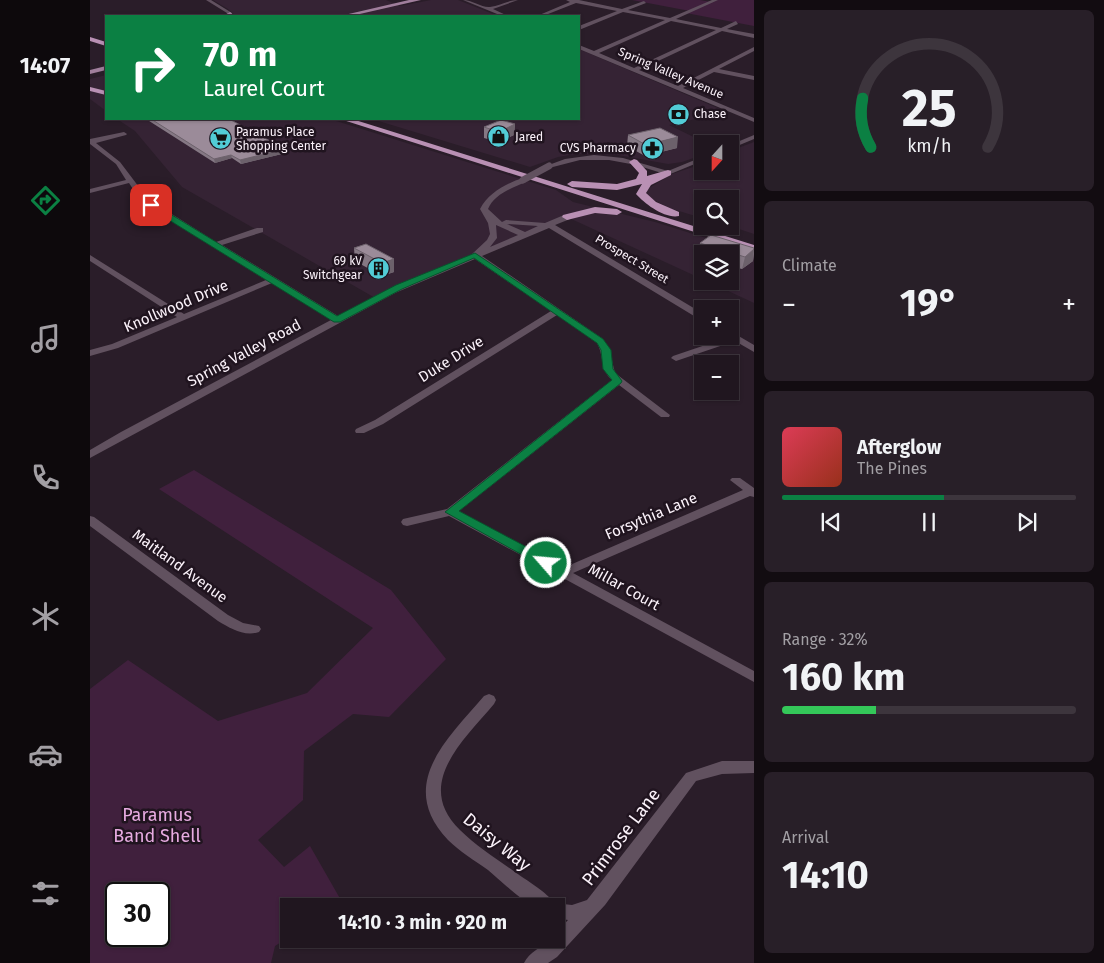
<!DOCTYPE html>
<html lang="en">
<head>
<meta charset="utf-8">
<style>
  body { margin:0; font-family:"Fira Sans",sans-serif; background:#281f28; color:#f1f3f6; height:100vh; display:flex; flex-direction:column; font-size:19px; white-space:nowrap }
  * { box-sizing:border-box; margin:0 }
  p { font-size:16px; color:#a29fa4 }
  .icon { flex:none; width:28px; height:28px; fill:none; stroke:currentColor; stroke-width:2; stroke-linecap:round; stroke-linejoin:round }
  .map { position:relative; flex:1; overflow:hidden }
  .drawer { display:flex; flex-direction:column; gap:10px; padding:10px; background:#120c11; width:350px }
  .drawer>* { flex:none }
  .banner { position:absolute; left:15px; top:15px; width:475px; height:105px; border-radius:0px; box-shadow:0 1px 4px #0004,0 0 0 1px #3d353d; background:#0b8043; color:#fff; overflow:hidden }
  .needle { width:32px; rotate:201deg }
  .controls { position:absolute; left:604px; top:135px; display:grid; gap:10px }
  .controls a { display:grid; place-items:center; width:45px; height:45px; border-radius:0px; background:#20161f; box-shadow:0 1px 4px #0004,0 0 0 1px #3d353d; font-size:25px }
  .speed { position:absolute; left:15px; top:882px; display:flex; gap:10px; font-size:25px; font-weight:700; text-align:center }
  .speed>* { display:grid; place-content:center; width:65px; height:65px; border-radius:50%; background:#20161f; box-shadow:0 1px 4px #0004,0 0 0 1px #3d353d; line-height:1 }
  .speed .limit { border:2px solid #111; border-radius:8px; background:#fff; color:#111 }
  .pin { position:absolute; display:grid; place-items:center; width:42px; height:42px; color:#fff; margin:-21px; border-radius:10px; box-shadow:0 2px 8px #0006 }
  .me { position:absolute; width:55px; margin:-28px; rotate:297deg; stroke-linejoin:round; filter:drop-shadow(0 0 4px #0008) }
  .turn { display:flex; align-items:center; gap:18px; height:105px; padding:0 15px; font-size:22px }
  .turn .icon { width:65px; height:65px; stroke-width:2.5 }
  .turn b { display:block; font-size:35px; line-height:42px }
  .big { font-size:38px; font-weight:700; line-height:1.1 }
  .drawer .tile { flex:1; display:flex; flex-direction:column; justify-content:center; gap:8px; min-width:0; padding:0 18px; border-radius:8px; background:#281f28 }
  .drawer .dial { align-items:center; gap:0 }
  .dial svg { height:130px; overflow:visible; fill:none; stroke:#3d353d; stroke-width:7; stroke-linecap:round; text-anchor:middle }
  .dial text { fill:#f1f3f6; stroke:none }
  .song { display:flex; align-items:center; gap:15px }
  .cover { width:60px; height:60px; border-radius:8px; background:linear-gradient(135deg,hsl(350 70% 55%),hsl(10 70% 35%)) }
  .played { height:5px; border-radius:2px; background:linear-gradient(90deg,#0b8043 55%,#3d353d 55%) }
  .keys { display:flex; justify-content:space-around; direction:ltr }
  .heat { display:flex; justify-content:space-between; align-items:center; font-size:28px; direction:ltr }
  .charge { height:8px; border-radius:4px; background:linear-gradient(90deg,#34c759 32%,#3d353d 0) }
  .trip { position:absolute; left:190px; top:898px; width:285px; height:50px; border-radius:0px; background:#20161f; box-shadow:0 1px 4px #0004,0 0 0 1px #3d353d; font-weight:700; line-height:50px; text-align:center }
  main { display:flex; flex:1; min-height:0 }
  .menu { display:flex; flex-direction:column; width:90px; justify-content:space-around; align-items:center; background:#0d090c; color:#a29fa4 }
  .menu .icon { width:35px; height:35px }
  .menu .current { color:#0b8043 }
  .menu b { font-size:22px; color:#f1f3f6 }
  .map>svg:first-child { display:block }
</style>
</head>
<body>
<main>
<nav class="menu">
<b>14:07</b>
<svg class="icon current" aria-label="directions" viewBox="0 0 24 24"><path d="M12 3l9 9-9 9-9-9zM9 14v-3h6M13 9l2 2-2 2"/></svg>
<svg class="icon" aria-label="music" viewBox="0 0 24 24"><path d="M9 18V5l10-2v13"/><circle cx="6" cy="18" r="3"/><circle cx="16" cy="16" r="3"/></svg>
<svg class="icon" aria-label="phone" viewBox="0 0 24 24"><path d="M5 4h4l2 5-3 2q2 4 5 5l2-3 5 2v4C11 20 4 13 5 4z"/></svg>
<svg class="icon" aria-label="climate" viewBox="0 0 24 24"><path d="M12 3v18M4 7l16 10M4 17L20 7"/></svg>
<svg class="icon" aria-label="car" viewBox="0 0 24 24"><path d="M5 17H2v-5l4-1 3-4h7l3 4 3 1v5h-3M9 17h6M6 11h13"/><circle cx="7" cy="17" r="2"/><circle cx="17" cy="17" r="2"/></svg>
<svg class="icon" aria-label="filters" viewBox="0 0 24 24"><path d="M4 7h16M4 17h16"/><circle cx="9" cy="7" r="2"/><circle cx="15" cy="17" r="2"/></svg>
</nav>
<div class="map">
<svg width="664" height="963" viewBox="0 0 664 963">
  <rect width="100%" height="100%" fill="#2a1d29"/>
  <path fill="#352334" d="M123 0H296L310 6 341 0H368L408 16H146L138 9Z
    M489 49 637 112 579 125 618 144H612V155L592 162 578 164 528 155 486 154 468 157 440 167 282 119H489Z
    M16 75V111L0 99V79Z
    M27 119H240L466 190 483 202 565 222 664 253V303L617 281H640V254H612V279L477 217 287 299 92 187 45 131Z
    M664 142V234L640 226V199H612V218L579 208 558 197 556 190 582 174 612 164V171H640V151Z"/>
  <path fill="#40203d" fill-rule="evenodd" d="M542 0H610L621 2 626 0H664V26L596 13 600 11Z
    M104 470 301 590 356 659 299 717 263 714 214 751 213 800 168 840 194 867 220 846 252 902 245 906H199V937L185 946 181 963H0V689L38 660 128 721 217 693 283 628 69 489ZM26 894H69V936H26Z"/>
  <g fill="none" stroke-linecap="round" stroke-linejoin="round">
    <path fill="#61515f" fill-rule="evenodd" d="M116 0H121L142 13 140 16H136L137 13Z
      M373 0C382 0 392 8 400 7 410 6 418 0 428 0L403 9 418 16H412Z
      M476 0H489L532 9 554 1 556 3 538 10 580 18 622 0H628L586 19 631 28 646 21 648 24 637 29 664 34V38L632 31 549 70 588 86 664 47V51L629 69 664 76V80L624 72 593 88 664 118V122L489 49V45L504 51 575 20 533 12 489 30V26L527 11 486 3 453 16H447L480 2ZM581 21 626 30 544 68 509 53Z
      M34 132 37 134 36 135 6 143 30 162 58 199 126 242 167 228H173V232L132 245 248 316 299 289 381 255 397 240 400 234 398 223 390 209C398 193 417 183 433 178H436V182C422 188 404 194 398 209L412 222 416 220 455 223 474 215H480V219L465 225 612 313V320L609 319 459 228 392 256 513 339 519 349 525 373 580 415 579 417H571L529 385 369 511 473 568 653 490 640 480 642 478H650L664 488V497L660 496 483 573 664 671V682L359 516 317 526 313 525 311 522 313 519 357 509 522 380C510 370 514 355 507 343L467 315 293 424 274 433H266L265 431 266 429 285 420 461 311 385 259 305 293 0 458V450L31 432 241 320 182 283 28 348 0 356V350L22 344 87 317 0 261V255L94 314 176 280 52 203 39 183 0 193V189L36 180 26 164 0 144V139ZM417 224 448 226 435 232ZM406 225 428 235 400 247 407 238Z
      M664 135V139L640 149V145Z
      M504 155 533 158 578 171 612 157V161L578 175 546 165 519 160H490L459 168 456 166 475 159Z
      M640 331 664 345V352L645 341 589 360 586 361 581 358 583 356 639 337 637 336H640Z
      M0 516 4 517 138 615 153 623 169 626 171 629 169 632C154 637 140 628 128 621L0 526Z
      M399 694 404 696 406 700 404 704C374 740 323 784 370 830 386 846 407 859 425 872 436 880 457 892 464 903L482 905 497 900 596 773 632 761H664V773L632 774 606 781 515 905 467 957 458 963H434C439 952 452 947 461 939H466V933L478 920 466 918V906C460 906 449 908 443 906 433 901 408 879 398 870 385 861 369 851 358 840 306 785 357 739 394 696Z"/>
    <path fill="#a07e9c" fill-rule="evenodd" d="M319 0H331L261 16H250Z
      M140 12 145 16H139L137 14Z
      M16 66V70L0 74V70Z"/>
    <path fill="#b990b4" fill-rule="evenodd" d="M0 37 16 42V46L0 41Z
      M0 87 16 91V95L0 91Z
      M250 119H262L664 245V251Z
      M544 159 547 160 557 171V176L578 170 581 171V175L561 185 556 193 566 202 589 212V216C575 219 555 204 546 194L552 184 527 190 482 187 477 184 482 181 527 184 546 179 549 173 539 162Z
      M505 207 527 209 532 212 527 215 505 213 477 220 472 217 473 215Z"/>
    <path stroke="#61515f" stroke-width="7" d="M433 180 459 166"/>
  </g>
  <path fill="#857884" d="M56 119H139L195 149 196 153 151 164 142 158 125 163Z
    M425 124 424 135 408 142 394 138V127Z
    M538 135 587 148 555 156 537 146Z
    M610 243 664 248V254L663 261 652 269 640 266V254H612V257L608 256Z
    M276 244 304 272 292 276 265 261 264 248Z"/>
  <path fill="#6c616b" d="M425 124 424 135 408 142 409 132Z
    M588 137 587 148 555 156 556 145Z
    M195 149 196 153 151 164 150 160Z
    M141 155 142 158 125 163 124 159Z
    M664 249 663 261 652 269 655 257Z
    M304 259V272L292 276V263Z"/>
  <path fill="#9b8b99" stroke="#6c616b" d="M61 119H139L195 149 150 160 141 155 124 159Z
    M411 120 425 124 409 132 394 127Z
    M570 128 588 137 556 145 538 135Z
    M621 235 664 248V249L655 257 610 243Z
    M276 244 304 259 292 263 264 248Z"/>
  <path fill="#0b8043" stroke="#07532c" d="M58 204H64L247 316 306 285 385 253 513 339 521 350 523 369 532 381 531 383 369 511 461 560 463 563 461 566H452L355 512 522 380 513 369 511 350 507 343 384 258 312 289 250 322H244L58 207Z"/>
  <defs>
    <symbol id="bank-disc" viewBox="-11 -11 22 22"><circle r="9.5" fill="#52ccd6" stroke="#20141f"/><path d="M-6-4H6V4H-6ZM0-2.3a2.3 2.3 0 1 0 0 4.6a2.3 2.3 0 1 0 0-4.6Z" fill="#111"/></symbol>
    <symbol id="shop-disc" viewBox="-11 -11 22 22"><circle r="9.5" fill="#52ccd6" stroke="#20141f"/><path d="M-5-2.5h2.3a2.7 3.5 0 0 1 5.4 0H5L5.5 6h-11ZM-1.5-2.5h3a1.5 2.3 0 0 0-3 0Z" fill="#111"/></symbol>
    <symbol id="supermarket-disc" viewBox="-11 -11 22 22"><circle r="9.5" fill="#52ccd6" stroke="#20141f"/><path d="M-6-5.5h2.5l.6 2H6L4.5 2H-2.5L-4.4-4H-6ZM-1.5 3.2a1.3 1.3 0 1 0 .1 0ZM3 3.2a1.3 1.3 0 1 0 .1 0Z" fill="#111"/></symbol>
    <symbol id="pharmacy-disc" viewBox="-11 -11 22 22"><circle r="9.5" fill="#52ccd6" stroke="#20141f"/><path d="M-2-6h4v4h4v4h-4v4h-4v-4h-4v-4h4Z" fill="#111"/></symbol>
    <symbol id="building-disc" viewBox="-11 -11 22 22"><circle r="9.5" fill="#52ccd6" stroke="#20141f"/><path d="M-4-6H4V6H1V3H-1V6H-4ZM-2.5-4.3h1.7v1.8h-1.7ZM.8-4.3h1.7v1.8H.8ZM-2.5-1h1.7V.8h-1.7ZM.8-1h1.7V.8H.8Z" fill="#111"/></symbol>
  </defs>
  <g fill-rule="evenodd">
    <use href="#bank-disc" x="576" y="102" width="25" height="25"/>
    <use href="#shop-disc" x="396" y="124" width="25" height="25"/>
    <use href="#supermarket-disc" x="118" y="126" width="25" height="25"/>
    <use href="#pharmacy-disc" x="550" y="136" width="25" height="25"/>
    <use href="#building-disc" x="276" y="256" width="25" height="25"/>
  </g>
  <g text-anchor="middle" stroke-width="5" stroke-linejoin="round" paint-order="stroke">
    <g font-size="12" fill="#fbf2fa" stroke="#20141f">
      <text transform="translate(581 73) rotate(23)" y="4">Spring Valley Avenue</text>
      <text transform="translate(542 259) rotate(31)" y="4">Prospect Street</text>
    </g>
    <g font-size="12" fill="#fbf2fa" stroke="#20141f" text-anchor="start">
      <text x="604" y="118">Chase</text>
      <text x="146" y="136">Paramus Place<tspan x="146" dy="14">Shopping Center</tspan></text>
      <text x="425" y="141">Jared</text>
      <text x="546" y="152" text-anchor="end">CVS Pharmacy</text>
      <text x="272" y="265" text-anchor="end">69 kV<tspan x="272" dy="14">Switchgear</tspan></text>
    </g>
    <g font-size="15" fill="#fbf2fa" stroke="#20141f">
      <text transform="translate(86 306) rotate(-23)" y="5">Knollwood Drive</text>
      <text transform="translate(154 353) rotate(-28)" y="5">Spring Valley Road</text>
      <text transform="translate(361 359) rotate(-32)" y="5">Duke Drive</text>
      <text transform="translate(561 516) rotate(-23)" y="5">Forsythia Lane</text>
      <text transform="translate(90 566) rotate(36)" y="5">Maitland Avenue</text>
      <text transform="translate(534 587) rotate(29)" y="5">Millar Court</text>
    </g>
    <g font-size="18" fill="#e7abe1" stroke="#20141f">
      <text x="67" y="821">Paramus<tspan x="67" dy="21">Band Shell</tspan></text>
    </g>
    <g font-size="18" fill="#fbf2fa" stroke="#20141f">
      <text transform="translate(531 837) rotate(-53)" y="6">Primrose Lane</text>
      <text transform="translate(407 842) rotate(39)" y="6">Daisy Way</text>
    </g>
  </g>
</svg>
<div class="controls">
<a><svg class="needle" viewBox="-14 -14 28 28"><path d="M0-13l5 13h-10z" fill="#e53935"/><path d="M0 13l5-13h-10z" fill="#a29fa4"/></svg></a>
<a><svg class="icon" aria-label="search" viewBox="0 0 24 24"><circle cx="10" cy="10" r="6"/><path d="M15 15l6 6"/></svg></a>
<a><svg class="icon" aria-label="layers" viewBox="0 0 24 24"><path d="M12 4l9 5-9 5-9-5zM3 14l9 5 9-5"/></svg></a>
<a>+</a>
<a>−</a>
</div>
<div class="speed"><div class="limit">30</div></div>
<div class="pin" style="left:61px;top:205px;background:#d93025"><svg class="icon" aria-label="arrive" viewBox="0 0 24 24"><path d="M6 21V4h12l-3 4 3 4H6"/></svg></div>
<svg class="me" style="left:456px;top:563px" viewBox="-20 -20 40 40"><circle r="17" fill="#0b8043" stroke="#fff" stroke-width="3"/><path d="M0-11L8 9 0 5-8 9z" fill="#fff"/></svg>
<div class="trip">14:10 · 3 min · 920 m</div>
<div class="banner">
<div class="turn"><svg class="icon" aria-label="right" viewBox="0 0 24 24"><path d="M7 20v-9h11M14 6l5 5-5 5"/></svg><div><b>70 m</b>Laurel Court</div></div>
</div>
</div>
<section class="drawer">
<div class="tile dial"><svg viewBox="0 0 100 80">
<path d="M14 69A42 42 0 1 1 86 69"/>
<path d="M14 69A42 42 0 0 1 9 39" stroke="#0b8043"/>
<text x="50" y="56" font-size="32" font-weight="700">25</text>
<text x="50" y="72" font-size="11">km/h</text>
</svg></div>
<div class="tile"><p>Climate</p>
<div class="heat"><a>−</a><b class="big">19°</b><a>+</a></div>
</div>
<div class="tile">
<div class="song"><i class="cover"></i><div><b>Afterglow</b><p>The Pines</p></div></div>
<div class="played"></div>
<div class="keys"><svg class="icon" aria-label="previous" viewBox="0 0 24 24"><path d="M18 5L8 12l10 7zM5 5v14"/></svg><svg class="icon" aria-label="pause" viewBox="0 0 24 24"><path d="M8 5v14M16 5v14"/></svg><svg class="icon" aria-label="next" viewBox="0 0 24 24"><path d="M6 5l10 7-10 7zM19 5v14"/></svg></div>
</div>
<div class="tile"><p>Range · 32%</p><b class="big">160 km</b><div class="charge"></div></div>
<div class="tile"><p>Arrival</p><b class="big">14:10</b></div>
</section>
</main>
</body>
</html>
